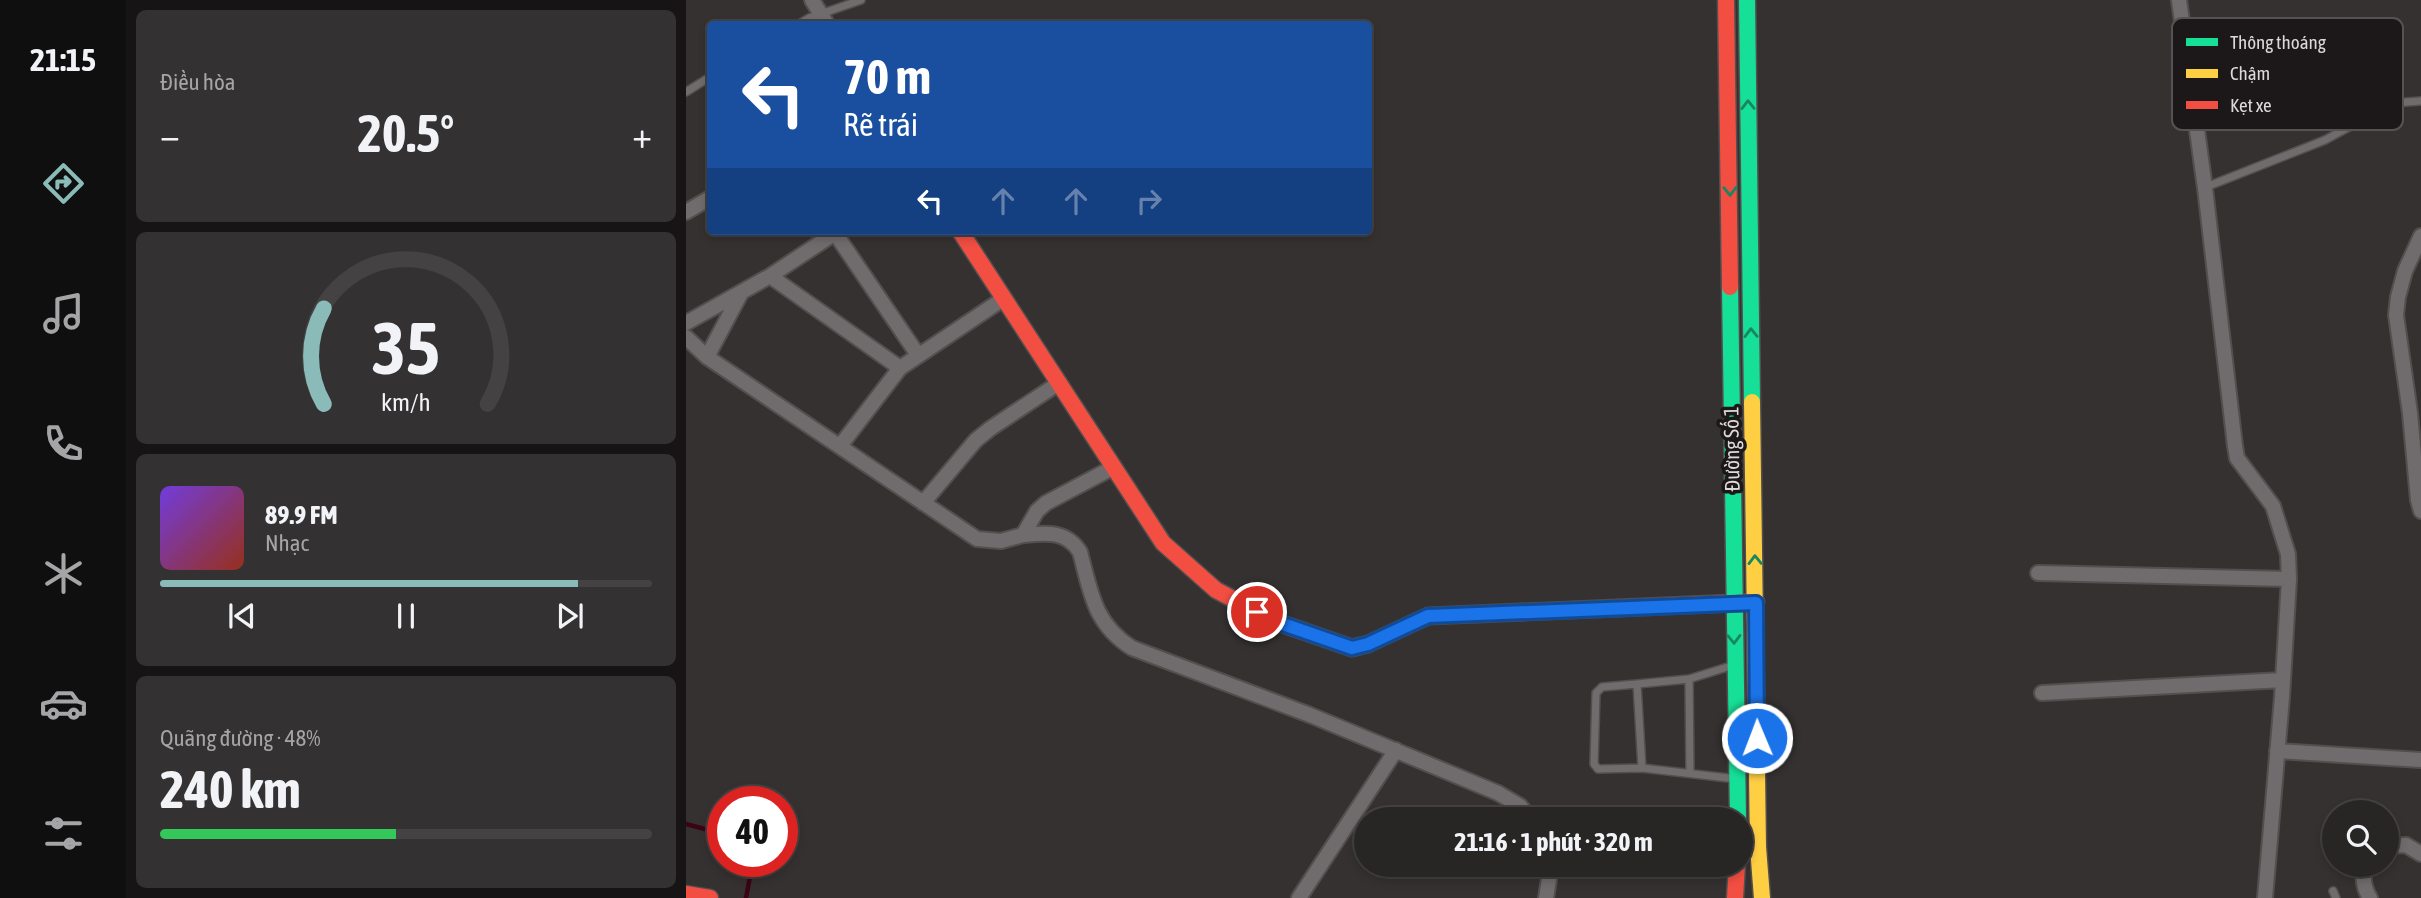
<!DOCTYPE html>
<html lang="vi">
<head>
<meta charset="utf-8">
<style>
  body { margin:0; font-family:"Asap Condensed",sans-serif; background:#343132; color:#f1f3f6; height:100vh; display:flex; flex-direction:column; font-size:26px; white-space:nowrap }
  * { box-sizing:border-box; margin:0 }
  p { font-size:23px; color:#a5a5a7 }
  .icon { flex:none; width:38px; height:38px; fill:none; stroke:currentColor; stroke-width:2; stroke-linecap:round; stroke-linejoin:round }
  .map { position:relative; flex:1; overflow:hidden }
  .panel { display:flex; flex-direction:column; gap:10px; padding:10px; background:#161414; width:560px }
  .panel>* { flex:none }
  .hud { position:absolute; left:21px; top:21px; width:665px; height:214px; border-radius:7px; box-shadow:0 4px 10px #0003,0 0 0 2px #444242; background:#1a4fa0; color:#fff; overflow:hidden }
  .tools { position:absolute; left:1636px; top:800px; display:grid; gap:14px }
  .tools a { display:grid; place-items:center; width:77px; height:77px; border-radius:50%; background:#282525; box-shadow:0 4px 10px #0003,0 0 0 2px #444242; font-size:35px }
  .speed { position:absolute; left:21px; top:786px; display:flex; gap:14px; font-size:35px; font-weight:700; text-align:center }
  .speed>* { display:grid; place-content:center; width:91px; height:91px; border-radius:50%; background:#282525; box-shadow:0 4px 10px #0003,0 0 0 2px #444242; line-height:1 }
  .speed .limit { border:10px solid #d22; background:#fff; color:#111 }
  .pin { position:absolute; display:grid; place-items:center; width:60px; height:60px; color:#fff; margin:-30px; border:4px solid #fff; border-radius:50%; box-shadow:0 2px 7px #0007 }
  .me { position:absolute; width:77px; margin:-38px; rotate:359deg; stroke-linejoin:round; filter:drop-shadow(0 0 5px #0008) }
  .turn { display:flex; align-items:center; gap:24px; height:147px; padding:0 21px; font-size:32px }
  .turn .icon { width:91px; height:91px; stroke-width:2.5 }
  .turn b { display:block; font-size:49px; line-height:60px }
  .lanes { display:flex; align-items:center; height:66px; padding:0 21px; background:#0003; justify-content:center; gap:35px; direction:ltr }
  .lanes .off { opacity:.35 }
  .big { font-size:52px; font-weight:700; line-height:1.1 }
  .panel .tile { flex:1; display:flex; flex-direction:column; justify-content:center; gap:10px; min-width:0; padding:0 24px; border-radius:10px; background:#343132 }
  .panel .dial { align-items:center; gap:0 }
  .dial svg { height:182px; overflow:visible; fill:none; stroke:#444242; stroke-width:7; stroke-linecap:round; text-anchor:middle }
  .dial text { fill:#f1f3f6; stroke:none }
  .song { display:flex; align-items:center; gap:21px }
  .cover { width:84px; height:84px; border-radius:10px; background:linear-gradient(135deg,hsl(260 70% 55%),hsl(10 70% 35%)) }
  .played { height:7px; border-radius:4px; background:linear-gradient(90deg,#8bbbb9 85%,#444242 85%) }
  .keys { display:flex; justify-content:space-around; direction:ltr }
  .heat { display:flex; justify-content:space-between; align-items:center; font-size:38px; direction:ltr }
  .charge { height:10px; border-radius:5px; background:linear-gradient(90deg,#34c759 48%,#444242 0) }
  .trip { position:absolute; left:668px; top:807px; width:399px; height:70px; border-radius:35px; background:#282525; box-shadow:0 4px 10px #0003,0 0 0 2px #444242; font-weight:700; line-height:70px; text-align:center }
  main { display:flex; flex:1; min-height:0 }
  .tab-bar { display:flex; flex-direction:column; width:126px; justify-content:space-around; align-items:center; background:#100f0f; color:#a5a5a7 }
  .tab-bar .icon { width:49px; height:49px }
  .tab-bar .on { color:#8bbbb9 }
  .tab-bar b { font-size:32px; color:#f1f3f6 }
  .map>svg:first-child { display:block }
</style>
</head>
<body>
<main>
<nav class="tab-bar">
<b>21:15</b>
<svg class="icon on" aria-label="directions" viewBox="0 0 24 24"><path d="M12 3l9 9-9 9-9-9zM9 14v-3h6M13 9l2 2-2 2"/></svg>
<svg class="icon" aria-label="music" viewBox="0 0 24 24"><path d="M9 18V5l10-2v13"/><circle cx="6" cy="18" r="3"/><circle cx="16" cy="16" r="3"/></svg>
<svg class="icon" aria-label="phone" viewBox="0 0 24 24"><path d="M5 4h4l2 5-3 2q2 4 5 5l2-3 5 2v4C11 20 4 13 5 4z"/></svg>
<svg class="icon" aria-label="climate" viewBox="0 0 24 24"><path d="M12 3v18M4 7l16 10M4 17L20 7"/></svg>
<svg class="icon" aria-label="car" viewBox="0 0 24 24"><path d="M5 17H2v-5l4-1 3-4h7l3 4 3 1v5h-3M9 17h6M6 11h13"/><circle cx="7" cy="17" r="2"/><circle cx="17" cy="17" r="2"/></svg>
<svg class="icon" aria-label="filters" viewBox="0 0 24 24"><path d="M4 7h16M4 17h16"/><circle cx="9" cy="7" r="2"/><circle cx="15" cy="17" r="2"/></svg>
</nav>
<section class="panel">
<div class="tile"><p>Điều hòa</p>
<div class="heat"><a>−</a><b class="big">20.5°</b><a>+</a></div>
</div>
<div class="tile dial"><svg viewBox="0 0 100 80">
<path d="M14 69A42 42 0 1 1 86 69"/>
<path d="M14 69A42 42 0 0 1 14 27" stroke="#8bbbb9"/>
<text x="50" y="56" font-size="32" font-weight="700">35</text>
<text x="50" y="72" font-size="11">km/h</text>
</svg></div>
<div class="tile">
<div class="song"><i class="cover"></i><div><b>89.9 FM</b><p>Nhạc</p></div></div>
<div class="played"></div>
<div class="keys"><svg class="icon" aria-label="previous" viewBox="0 0 24 24"><path d="M18 5L8 12l10 7zM5 5v14"/></svg><svg class="icon" aria-label="pause" viewBox="0 0 24 24"><path d="M8 5v14M16 5v14"/></svg><svg class="icon" aria-label="next" viewBox="0 0 24 24"><path d="M6 5l10 7-10 7zM19 5v14"/></svg></div>
</div>
<div class="tile"><p>Quãng đường · 48%</p><b class="big">240 km</b><div class="charge"></div></div>
</section>
<div class="map">
<svg width="1735" height="898" viewBox="0 0 1735 898">
  <rect width="100%" height="100%" fill="#353131"/>
  <g fill="none" stroke-linecap="round" stroke-linejoin="round">
    <path stroke="#3a0416" stroke-width="4.5" d="M0 824 37 834
      M60 898 66 866 65 861"/>
    <defs>
      <path id="lane" d="M113 24 123 18 175 0
        M0 92 24 77
        M1520 187 1639 140 1707 103 1735 101
        M1048 665 1003 679 951 684 956 768 1051 779
        M1003 679 1004 772
        M951 684 916 687 910 693 908 764 912 769 956 768
        M1647 891 1650 898"/>
      <path id="street" d="M126 0 141 24
        M1493 0 1519 188 1549 446 1551 458 1587 506 1602 554 1603 579 1596 697 1579 898
        M0 212 24 198
        M149 233 232 355
        M1735 236 1719 271 1712 297 1710 315 1724 413 1732 500 1735 511
        M84 276 214 368
        M0 323 84 276 152 231
        M0 337 21 357 291 539 315 541 337 535 351 511 360 503 428 467
        M21 357 55 293
        M154 446 214 368 317 299
        M237 503 290 440 305 428 373 383
        M337 535C360 533 380 530 394 552 405 593 408 624 446 648L624 715 812 793 834 806 845 819
        M1352 573 1603 579
        M1356 693 1597 680
        M1591 751 1735 760
        M1701 846 1720 845 1735 854
        M1680 864C1676 876 1677 887 1684 898
        M613 898 710 750
        M860 898 864 873 863 864"/>
      <path id="fast" d="M1061 0 1066 402
        M1044 287 1052 819
        M577 615 591 622 666 648 682 644 742 616 932 608"/>
      <path id="slow" d="M1066 402 1072 847 1076 898"/>
      <path id="jam" d="M1040 0 1044 287
        M274 231 477 543 530 590 577 615
        M932 608 1070 602
        M0 894 24 898
        M1049 898 1051 864"/>
    </defs>
    <use href="#lane" stroke="#534f4f" stroke-width="10"/>
    <use href="#street" stroke="#534f4f" stroke-width="18"/>
    <use href="#fast" stroke="#534f4f" stroke-width="19"/>
    <use href="#slow" stroke="#534f4f" stroke-width="19"/>
    <use href="#jam" stroke="#534f4f" stroke-width="19"/>
    <use href="#lane" stroke="#706c6d" stroke-width="7"/>
    <use href="#street" stroke="#706c6d" stroke-width="14"/>
    <use href="#fast" stroke="#16e098" stroke-width="16"/>
    <use href="#slow" stroke="#ffcf43" stroke-width="16"/>
    <use href="#jam" stroke="#f24e42" stroke-width="16"/>
  </g>
  <defs><path id="oneway-chevron" d="M-2-3.5L2.5 0L-2 3.5" fill="none" stroke-width="1.6" stroke-linecap="round" stroke-linejoin="round" transform="scale(1.75)"/></defs>
  <g stroke="#19865f">
    <use href="#oneway-chevron" transform="translate(1062 105) rotate(-91)"/>
    <use href="#oneway-chevron" transform="translate(1044 191) rotate(89)"/>
    <use href="#oneway-chevron" transform="translate(1065 333) rotate(-91)"/>
    <use href="#oneway-chevron" transform="translate(1069 560) rotate(-91)"/>
    <use href="#oneway-chevron" transform="translate(1048 639) rotate(89)"/>
  </g>
  <g fill="none" stroke-linecap="round" stroke-linejoin="round">
    <defs>
      <path id="route" d="M571 612 591 622 666 648 682 644 742 616 1070 603 1071 738"/>
    </defs>
    <use href="#route" stroke="#114b97" stroke-width="18"/>
    <use href="#route" stroke="#1a73e8" stroke-width="12"/>
  </g>
  <g text-anchor="middle" stroke-width="7" stroke-linejoin="round" paint-order="stroke">
    <g font-size="21" fill="#ded8d9" stroke="#1c1819">
      <text transform="translate(1046 449) rotate(-91)" y="7">Đường Số 1</text>
    </g>
  </g>
  <rect x="1486" y="18" width="231" height="112" rx="10" fill="#1c1819" stroke="#565253" stroke-width="2"/>
  <rect x="1500" y="38" width="32" height="8" fill="#16e098"/>
  <rect x="1500" y="69" width="32" height="9" fill="#ffcf43"/>
  <rect x="1500" y="101" width="32" height="8" fill="#f24e42"/>
  <g font-size="19" fill="#ded8d9">
    <text x="1544" y="49">Thông thoáng</text>
    <text x="1544" y="80">Chậm</text>
    <text x="1544" y="112">Kẹt xe</text>
  </g>
</svg>
<div class="tools">
<a><svg class="icon" aria-label="search" viewBox="0 0 24 24"><circle cx="10" cy="10" r="6"/><path d="M15 15l6 6"/></svg></a>
</div>
<div class="speed"><div class="limit">40</div></div>
<div class="pin" style="left:571px;top:612px;background:#d93025"><svg class="icon" aria-label="arrive" viewBox="0 0 24 24"><path d="M6 21V4h12l-3 4 3 4H6"/></svg></div>
<svg class="me" style="left:1071px;top:738px" viewBox="-20 -20 40 40"><circle r="17" fill="#1a73e8" stroke="#fff" stroke-width="3"/><path d="M0-11L8 9 0 5-8 9z" fill="#fff"/></svg>
<div class="trip">21:16 · 1 phút · 320 m</div>
<div class="hud">
<div class="turn"><svg class="icon" aria-label="left" viewBox="0 0 24 24"><path d="M17 20v-9H6M10 6l-5 5 5 5"/></svg><div><b>70 m</b>Rẽ trái</div></div>
<div class="lanes"><svg class="icon" aria-label="left" viewBox="0 0 24 24"><path d="M17 20v-9H6M10 6l-5 5 5 5"/></svg><svg class="icon off" aria-label="ahead" viewBox="0 0 24 24"><path d="M12 20V5M6 11l6-6 6 6"/></svg><svg class="icon off" aria-label="ahead" viewBox="0 0 24 24"><path d="M12 20V5M6 11l6-6 6 6"/></svg><svg class="icon off" aria-label="right" viewBox="0 0 24 24"><path d="M7 20v-9h11M14 6l5 5-5 5"/></svg></div>
</div>
</div>
</main>
</body>
</html>
